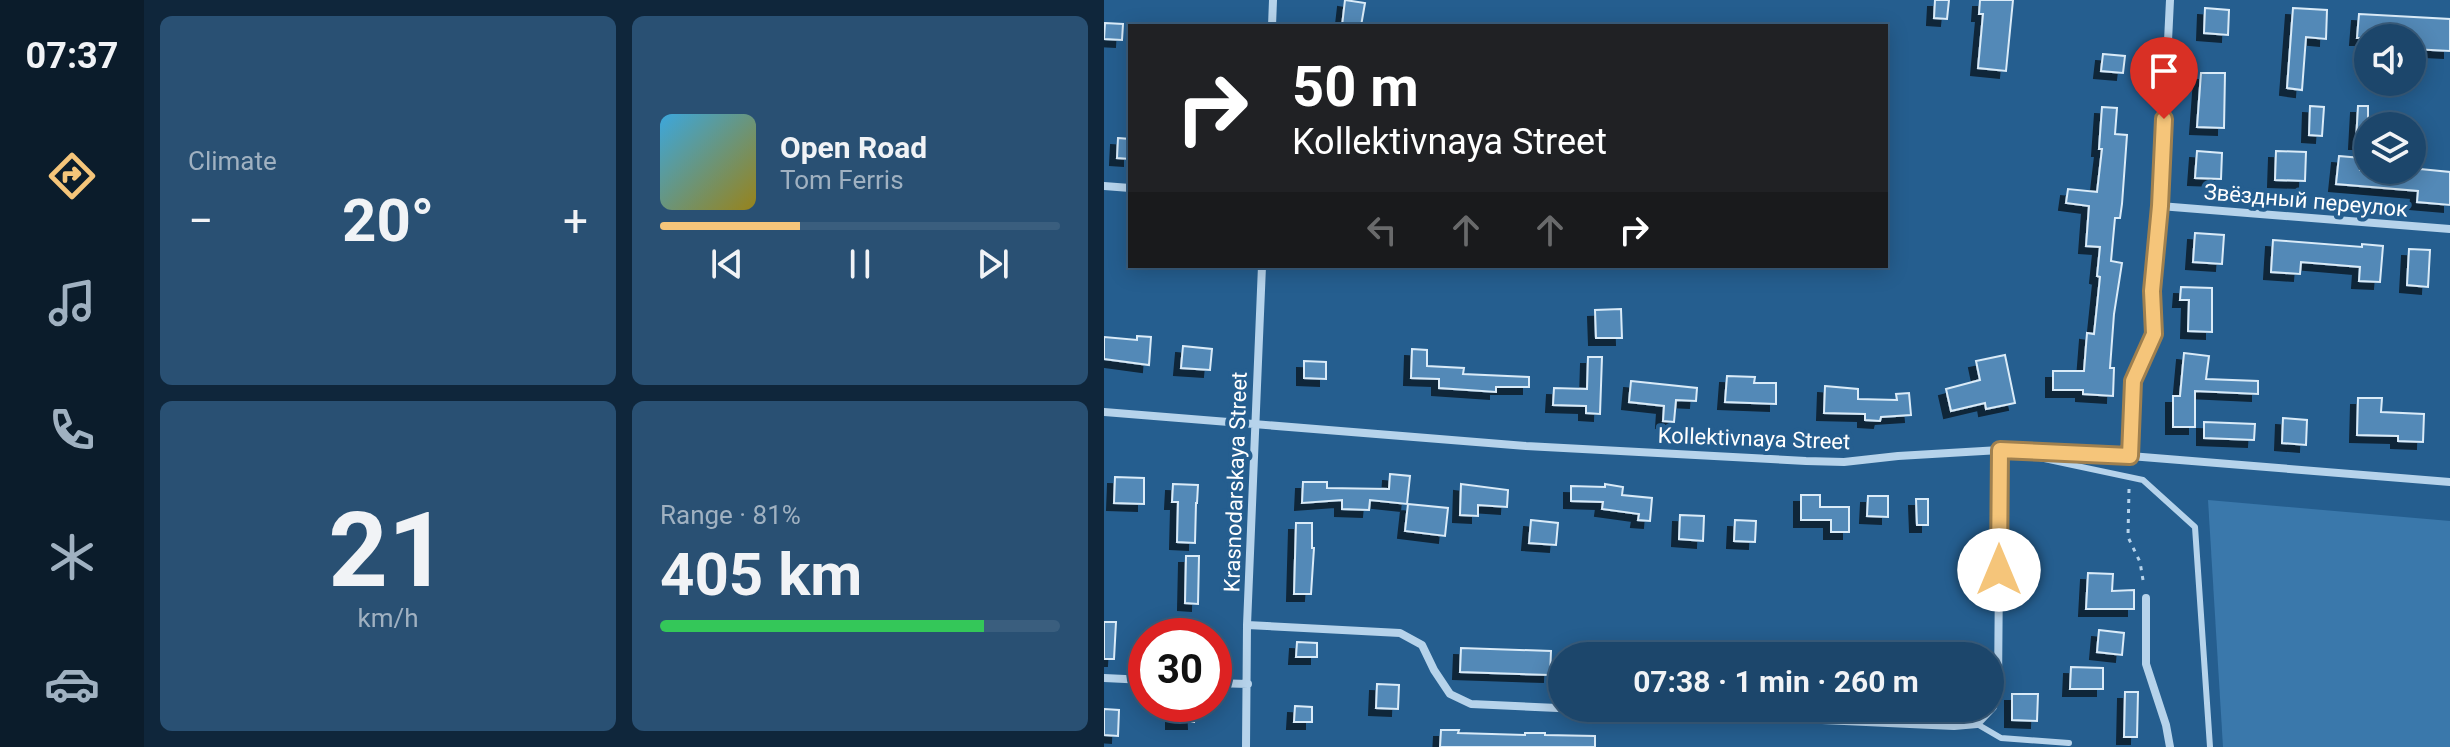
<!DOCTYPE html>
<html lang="en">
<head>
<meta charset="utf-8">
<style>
  body { margin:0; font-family:Roboto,sans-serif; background:#295073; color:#f1f3f6; height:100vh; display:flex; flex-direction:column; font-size:30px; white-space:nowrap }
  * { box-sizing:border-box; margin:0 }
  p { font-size:26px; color:#a0b1c1 }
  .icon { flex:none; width:44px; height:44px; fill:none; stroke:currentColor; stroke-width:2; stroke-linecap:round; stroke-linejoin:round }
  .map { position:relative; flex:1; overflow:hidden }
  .sheet { display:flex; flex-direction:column; gap:16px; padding:16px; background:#0f263b; width:960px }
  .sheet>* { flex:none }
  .banner { position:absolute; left:24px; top:24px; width:760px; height:244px; border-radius:0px; box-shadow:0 4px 20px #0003,0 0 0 2px #3a5e7e; background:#202124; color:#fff; overflow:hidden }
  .tools { position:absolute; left:1250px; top:24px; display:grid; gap:16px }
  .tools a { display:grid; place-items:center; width:72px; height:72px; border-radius:50%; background:#1c466b; box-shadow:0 4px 20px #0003,0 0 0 2px #3a5e7e; font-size:40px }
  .speed { position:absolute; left:24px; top:618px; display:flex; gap:16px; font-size:40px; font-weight:700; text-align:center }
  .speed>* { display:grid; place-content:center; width:104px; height:104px; border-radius:50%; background:#1c466b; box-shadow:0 4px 20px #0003,0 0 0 2px #3a5e7e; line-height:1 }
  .speed .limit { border:12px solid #d22; background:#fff; color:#111 }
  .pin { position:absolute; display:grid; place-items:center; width:68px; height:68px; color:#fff; margin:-82px -34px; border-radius:50% 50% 50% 0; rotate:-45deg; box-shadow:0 0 8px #0007 }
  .pin .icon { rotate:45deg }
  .me { position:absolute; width:88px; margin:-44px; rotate:0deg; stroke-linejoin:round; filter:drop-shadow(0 0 6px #0008) }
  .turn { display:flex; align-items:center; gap:28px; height:168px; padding:0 32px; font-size:36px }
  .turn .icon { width:104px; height:104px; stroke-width:2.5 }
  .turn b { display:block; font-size:56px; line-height:68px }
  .lanes { display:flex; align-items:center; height:76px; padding:0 32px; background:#0003; justify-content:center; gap:40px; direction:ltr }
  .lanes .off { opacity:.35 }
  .big { font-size:60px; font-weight:700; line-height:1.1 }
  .sheet .widget { flex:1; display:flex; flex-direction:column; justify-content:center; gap:12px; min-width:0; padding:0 28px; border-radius:12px; background:#295073 }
  .sheet .dial { align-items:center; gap:0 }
  .dial b { font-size:104px; line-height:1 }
  .song { display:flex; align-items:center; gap:24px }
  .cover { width:96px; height:96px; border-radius:12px; background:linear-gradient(135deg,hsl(200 70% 55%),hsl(50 70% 35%)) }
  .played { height:8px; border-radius:4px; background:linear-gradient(90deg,#f5c57a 35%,#3a5e7e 35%) }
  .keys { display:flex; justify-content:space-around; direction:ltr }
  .heat { display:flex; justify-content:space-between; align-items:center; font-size:44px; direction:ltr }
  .charge { height:12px; border-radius:6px; background:linear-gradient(90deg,#34c759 81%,#3a5e7e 0) }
  .sheet .tiles { flex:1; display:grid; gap:16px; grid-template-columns:repeat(2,1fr) }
  .trip { position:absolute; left:444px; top:642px; width:456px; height:80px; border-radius:40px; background:#1c466b; box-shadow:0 4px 20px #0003,0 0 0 2px #3a5e7e; font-weight:700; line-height:80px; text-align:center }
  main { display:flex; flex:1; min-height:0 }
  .dock { display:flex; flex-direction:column; width:144px; justify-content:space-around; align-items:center; background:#0b1c2b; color:#a0b1c1 }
  .dock .icon { width:56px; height:56px }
  .dock .on { color:#f5c57a }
  .dock b { font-size:36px; color:#f1f3f6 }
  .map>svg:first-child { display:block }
</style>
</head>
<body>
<main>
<nav class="dock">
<b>07:37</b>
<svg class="icon on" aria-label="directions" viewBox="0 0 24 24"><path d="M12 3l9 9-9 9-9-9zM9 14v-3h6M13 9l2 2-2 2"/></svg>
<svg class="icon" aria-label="music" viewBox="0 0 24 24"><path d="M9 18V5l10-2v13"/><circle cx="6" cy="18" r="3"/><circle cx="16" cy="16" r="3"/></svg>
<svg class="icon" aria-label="phone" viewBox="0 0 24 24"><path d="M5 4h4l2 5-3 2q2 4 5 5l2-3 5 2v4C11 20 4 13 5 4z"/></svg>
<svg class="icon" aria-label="climate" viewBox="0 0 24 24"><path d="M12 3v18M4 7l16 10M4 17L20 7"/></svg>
<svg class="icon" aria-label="car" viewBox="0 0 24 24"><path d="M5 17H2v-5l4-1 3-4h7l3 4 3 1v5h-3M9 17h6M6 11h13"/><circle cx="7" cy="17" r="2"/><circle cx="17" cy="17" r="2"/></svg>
</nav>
<section class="sheet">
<div class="tiles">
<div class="widget"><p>Climate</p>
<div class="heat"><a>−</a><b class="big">20°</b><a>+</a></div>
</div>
<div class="widget">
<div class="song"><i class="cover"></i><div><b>Open Road</b><p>Tom Ferris</p></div></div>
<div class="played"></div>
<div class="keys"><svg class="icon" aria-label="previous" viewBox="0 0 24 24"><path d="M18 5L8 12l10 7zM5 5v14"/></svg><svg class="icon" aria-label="pause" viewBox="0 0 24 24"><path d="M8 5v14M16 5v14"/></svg><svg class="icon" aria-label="next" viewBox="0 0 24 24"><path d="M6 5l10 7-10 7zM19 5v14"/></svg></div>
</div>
<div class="widget dial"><b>21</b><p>km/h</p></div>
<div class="widget"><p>Range · 81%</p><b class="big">405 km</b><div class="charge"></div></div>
</div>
</section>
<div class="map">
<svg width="1346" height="747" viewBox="0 0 1346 747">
  <defs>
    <filter id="shadow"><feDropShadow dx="-7" dy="7" stdDeviation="0" flood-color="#0009"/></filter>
  </defs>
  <rect width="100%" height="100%" fill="#255e8f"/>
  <path fill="#3a78ab" d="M1104 500 1346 521V747H1119Z"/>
  <path fill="#5289b7" stroke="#daebf8" stroke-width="2" filter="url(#shadow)" d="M241 0 261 3 257 26H238Z
    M831 0H845L843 19 830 18Z
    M876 0H909L902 71 874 68 879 14H875Z
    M1101 8 1125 10 1124 35 1100 33Z
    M1189 8 1223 10 1222 39 1202 37 1198 90 1183 88Z
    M1255 14 1346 19V51L1308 49V38H1253Z
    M1 23 19 24 18 40 0 39Z
    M999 54 1021 56 1019 73 997 71Z
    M1097 73H1121L1120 128 1093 127Z
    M1206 106 1220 107 1218 136 1205 135Z
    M1254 106H1264V142H1252Z
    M998 107 1013 108 1011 134 1023 135 1018 204 1016 218H1011L1007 261 1018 263 1010 314 1006 368H1010L1009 396 979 394V390H949V371H980L983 333 990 334 996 277 993 276 996 247 982 246 985 206 962 203 964 189 993 192 998 149H995Z
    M14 138 26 139V159L13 158Z
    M1093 151 1118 153 1117 179 1091 178Z
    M1172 151 1202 152 1201 181 1171 180Z
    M1235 156 1257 158 1256 170 1316 169 1346 172V205L1313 202 1314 191 1232 184Z
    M1091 233 1120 235 1118 264 1089 262Z
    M1169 240 1258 247V244L1279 246 1276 282 1255 281 1256 267 1197 262 1196 274 1167 272Z
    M1305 249 1326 250 1324 287 1303 285Z
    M1077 287 1108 288V332L1084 331 1085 300H1076Z
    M517 309 518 338H492L491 310Z
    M33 336 47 337 45 365 0 359V337L33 340Z
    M79 346 108 349 106 370 77 368Z
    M308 349 323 350V366L360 368 359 374 425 377V387H392V392L335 388V379L307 378Z
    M1080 353 1105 356 1102 379 1154 381V394L1091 391V427H1069V396H1076Z
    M901 355 911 403 882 409 881 403 847 411 842 389 876 380 872 361Z
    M484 357H498L496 414 482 413V406L449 405 450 388 483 389Z
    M200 361 222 362V379L200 378Z
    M623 376 651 377 650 383H672V404L621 402Z
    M527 381 593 388 592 401 572 400 570 422 559 421 560 406 525 402Z
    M721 386 754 389V399L793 400 792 394 805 393 807 415 777 417 776 421 761 420V414L720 413Z
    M1254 398H1278L1277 412 1320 414 1319 442 1294 441V436L1253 435Z
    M1179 418 1203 420 1202 445 1178 443Z
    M1100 422 1151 424 1150 440 1100 438Z
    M286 474 306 476 303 504 266 500 265 510 238 509V500L198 503 199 482H223V488L285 489Z
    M11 477 40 478V504L10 503Z
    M69 484 94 485 93 503H92L91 543 73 542 74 502H68Z
    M357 484 404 490 403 507 374 505V516L356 515Z
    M501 484 519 487 518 495 548 498 546 521 534 520 535 514 498 509 499 502 467 501V486L501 487Z
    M697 495H716V507H745V532H727V520H697Z
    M764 496H784V517L763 516Z
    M812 499H824V525H813Z
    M304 504 344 508 341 536 301 531Z
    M576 515 600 516 599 541 575 539Z
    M427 520 454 523 452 545 425 543Z
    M631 520 652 521 651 542 630 541Z
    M192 523H208V548H210L207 594H190Z
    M868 554 887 555 886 577H868Z
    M82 556H95L94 604 81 603Z
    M984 573 1009 574 1008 591 1030 590V609H982Z
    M0 622H12L10 659H0Z
    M995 630 1020 633 1018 655 993 652Z
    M193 642 213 643V657H192Z
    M357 648 447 651 446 675 356 672Z
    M967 667 999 668V689H966Z
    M273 684 295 685 294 709 272 708Z
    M1021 692H1034L1033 737H1020Z
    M908 694H934L933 721 908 720Z
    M69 704H89L90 722H69Z
    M191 706 208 707V722H190Z
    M0 709 15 710 14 736 0 735Z
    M337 730H355L354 733 421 735V733H441V735L491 736V747H336Z"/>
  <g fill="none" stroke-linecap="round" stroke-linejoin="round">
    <path stroke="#b6d3eb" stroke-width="3" stroke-dasharray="4 6" stroke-linecap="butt" d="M1025 489 1024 537 1036 562 1040 586"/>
    <path stroke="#b6d3eb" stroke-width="6" d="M916 454 1039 480 1091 527 1106 747
      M873 724 897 738 965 743"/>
    <path stroke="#b6d3eb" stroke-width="8" d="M168 26 169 0
      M0 186 26 188
      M1056 206 1346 229
      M0 412 422 446 702 461 740 462 794 456 896 450 1026 456 1346 482
      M1026 456 1029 381 1050 334 1048 291 1056 206 1066 0
      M1042 598V664L1062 725 1066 747
      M143 625 296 633 318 645 330 670 346 694 367 704 850 726 873 724 889 707 894 690 896 450
      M0 678 42 680
      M110 683 144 684
      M142 747 143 625 158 266"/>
  </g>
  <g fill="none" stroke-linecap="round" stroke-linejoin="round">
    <defs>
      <path id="route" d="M895 570 896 450 1026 456 1029 381 1050 334 1048 291 1056 206 1060 119"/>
    </defs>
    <use href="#route" stroke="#9f804f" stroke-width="20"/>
    <use href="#route" stroke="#f5c57a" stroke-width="14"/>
  </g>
  <g text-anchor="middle" stroke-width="8" stroke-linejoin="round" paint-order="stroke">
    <g font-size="22" fill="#fff" stroke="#255e8f">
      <text transform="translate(1202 200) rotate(5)" y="8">Звёздный переулок</text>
      <text transform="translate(650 438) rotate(2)" y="8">Kollektivnaya Street</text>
      <text transform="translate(131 482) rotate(-88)" y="8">Krasnodarskaya Street</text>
    </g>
  </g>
</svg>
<div class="tools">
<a><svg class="icon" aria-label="sound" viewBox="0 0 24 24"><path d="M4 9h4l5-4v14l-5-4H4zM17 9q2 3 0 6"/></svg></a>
<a><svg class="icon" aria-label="layers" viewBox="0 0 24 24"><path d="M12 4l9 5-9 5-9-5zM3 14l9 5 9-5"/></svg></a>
</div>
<div class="speed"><div class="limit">30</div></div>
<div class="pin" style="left:1060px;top:119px;background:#d93025"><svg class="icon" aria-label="arrive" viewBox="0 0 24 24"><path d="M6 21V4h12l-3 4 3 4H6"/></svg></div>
<svg class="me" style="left:895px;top:570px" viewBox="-20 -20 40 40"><circle r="19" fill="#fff"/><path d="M0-13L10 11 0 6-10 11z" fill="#f5c57a"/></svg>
<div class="trip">07:38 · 1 min · 260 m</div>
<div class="banner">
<div class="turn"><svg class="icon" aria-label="right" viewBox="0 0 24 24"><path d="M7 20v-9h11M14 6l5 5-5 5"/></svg><div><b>50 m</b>Kollektivnaya Street</div></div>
<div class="lanes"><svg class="icon off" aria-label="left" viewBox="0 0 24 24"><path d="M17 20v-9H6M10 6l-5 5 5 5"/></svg><svg class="icon off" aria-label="ahead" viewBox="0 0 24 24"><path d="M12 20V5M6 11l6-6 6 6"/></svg><svg class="icon off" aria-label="ahead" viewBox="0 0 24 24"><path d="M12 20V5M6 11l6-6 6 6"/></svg><svg class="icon" aria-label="right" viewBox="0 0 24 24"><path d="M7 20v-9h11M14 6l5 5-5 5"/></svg></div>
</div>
</div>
</main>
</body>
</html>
